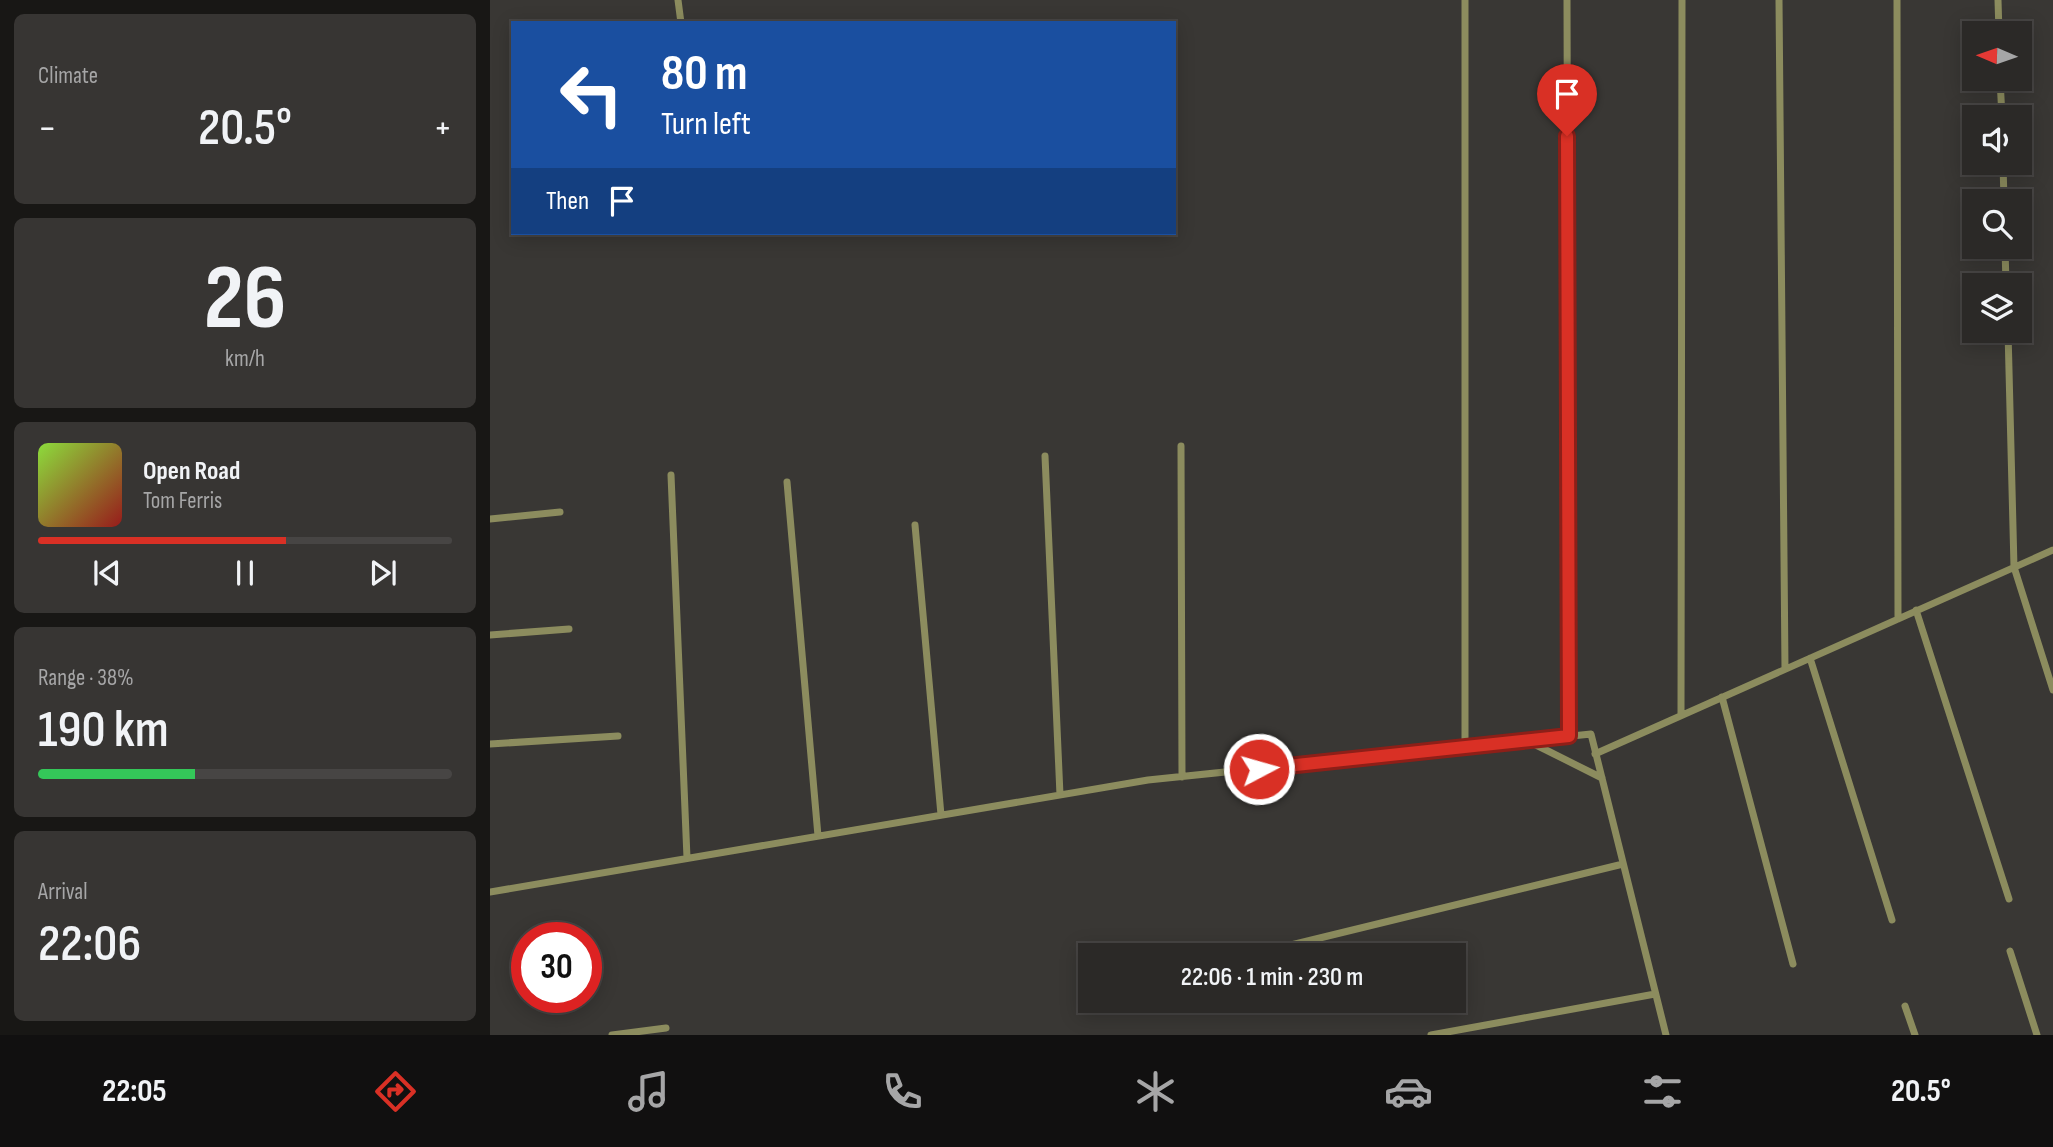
<!DOCTYPE html>
<html lang="en">
<head>
<meta charset="utf-8">
<style>
  body { margin:0; font-family:"Sofia Sans Condensed",sans-serif; background:#373533; color:#f1f3f6; height:100vh; display:flex; flex-direction:column; font-size:26px; white-space:nowrap }
  * { box-sizing:border-box; margin:0 }
  p { font-size:23px; color:#a6a6a7 }
  .icon { flex:none; width:38px; height:38px; fill:none; stroke:currentColor; stroke-width:2; stroke-linecap:round; stroke-linejoin:round }
  .map { position:relative; flex:1; overflow:hidden }
  .drawer { display:flex; flex-direction:column; gap:14px; padding:14px; background:#181715; width:490px }
  .drawer>* { flex:none }
  .top-card { position:absolute; left:21px; top:21px; width:665px; height:214px; border-radius:0px; box-shadow:0 4px 18px #0003,0 0 0 2px #474544; background:#1a4fa0; color:#fff; overflow:hidden }
  .needle { width:46px; rotate:272deg }
  .buttons { position:absolute; left:1472px; top:21px; display:grid; gap:14px }
  .buttons a { display:grid; place-items:center; width:70px; height:70px; border-radius:0px; background:#2b2927; box-shadow:0 4px 18px #0003,0 0 0 2px #474544; font-size:35px }
  .speed { position:absolute; left:21px; top:922px; display:flex; gap:14px; font-size:35px; font-weight:700; text-align:center }
  .speed>* { display:grid; place-content:center; width:91px; height:91px; border-radius:50%; background:#2b2927; box-shadow:0 4px 18px #0003,0 0 0 2px #474544; line-height:1 }
  .speed .limit { border:10px solid #d22; background:#fff; color:#111 }
  .pin { position:absolute; display:grid; place-items:center; width:60px; height:60px; color:#fff; margin:-72px -30px; border-radius:50% 50% 50% 0; rotate:-45deg; box-shadow:0 0 7px #0007 }
  .pin .icon { rotate:45deg }
  .me { position:absolute; width:77px; margin:-38px; rotate:84deg; stroke-linejoin:round; filter:drop-shadow(0 0 5px #0008) }
  .turn { display:flex; align-items:center; gap:24px; height:147px; padding:0 35px; font-size:32px }
  .turn .icon { width:91px; height:91px; stroke-width:2.5 }
  .turn b { display:block; font-size:49px; line-height:60px }
  .then { display:flex; align-items:center; height:66px; padding:0 35px; background:#0003; gap:14px; font-size:26px }
  .big { font-size:52px; font-weight:600; line-height:1.1 }
  .drawer .tile { flex:1; display:flex; flex-direction:column; justify-content:center; gap:10px; min-width:0; padding:0 24px; border-radius:10px; background:#373533 }
  .drawer .dial { align-items:center; gap:0 }
  .dial b { font-size:91px; line-height:1 }
  .song { display:flex; align-items:center; gap:21px }
  .cover { width:84px; height:84px; border-radius:10px; background:linear-gradient(135deg,hsl(90 70% 55%),hsl(0 70% 35%)) }
  .played { height:7px; border-radius:4px; background:linear-gradient(90deg,#d93025 60%,#474544 60%) }
  .keys { display:flex; justify-content:space-around; direction:ltr }
  .heat { display:flex; justify-content:space-between; align-items:center; font-size:38px; direction:ltr }
  .charge { height:10px; border-radius:5px; background:linear-gradient(90deg,#34c759 38%,#474544 0) }
  .trip { position:absolute; left:588px; top:943px; width:388px; height:70px; border-radius:0px; background:#2b2927; box-shadow:0 4px 18px #0003,0 0 0 2px #474544; font-weight:600; line-height:70px; text-align:center }
  .tabs { display:flex; height:112px; justify-content:space-around; align-items:center; background:#111010; color:#a6a6a7 }
  .tabs .icon { width:49px; height:49px }
  .tabs .selected { color:#d93025 }
  .tabs b { font-size:32px; color:#f1f3f6 }
  main { display:flex; flex:1; min-height:0 }
  .map>svg:first-child { display:block }
</style>
</head>
<body>
<main>
<section class="drawer">
<div class="tile"><p>Climate</p>
<div class="heat"><a>−</a><b class="big">20.5°</b><a>+</a></div>
</div>
<div class="tile dial"><b>26</b><p>km/h</p></div>
<div class="tile">
<div class="song"><i class="cover"></i><div><b>Open Road</b><p>Tom Ferris</p></div></div>
<div class="played"></div>
<div class="keys"><svg class="icon" aria-label="previous" viewBox="0 0 24 24"><path d="M18 5L8 12l10 7zM5 5v14"/></svg><svg class="icon" aria-label="pause" viewBox="0 0 24 24"><path d="M8 5v14M16 5v14"/></svg><svg class="icon" aria-label="next" viewBox="0 0 24 24"><path d="M6 5l10 7-10 7zM19 5v14"/></svg></div>
</div>
<div class="tile"><p>Range · 38%</p><b class="big">190 km</b><div class="charge"></div></div>
<div class="tile"><p>Arrival</p><b class="big">22:06</b></div>
</section>
<div class="map">
<svg width="1563" height="1035" viewBox="0 0 1563 1035">
  <rect width="100%" height="100%" fill="#393734"/>
  <g fill="none" stroke-linecap="round" stroke-linejoin="round">
    <path stroke="#8c8c5e" stroke-width="7" d="M188 0 191 23
      M1077 0 1079 736
      M1289 0 1295 669
      M1407 0 1408 619
      M1508 0 1509 33
      M1510 79 1512 117
      M1513 163 1514 201
      M1515 247 1516 285
      M1518 331 1524 567 1563 690
      M691 446 692 777
      M555 456 570 795
      M181 475 197 858
      M297 482 328 836
      M0 519 70 512
      M425 525 451 815
      M1426 610 1519 899
      M0 635 79 629
      M1320 658 1402 920
      M1232 697 1303 964
      M1191 715 1192 0
      M1038 741 1112 778
      M0 744 128 736
      M975 747V0
      M1105 754 1563 550
      M0 892 658 780 1101 734 1176 1035
      M797 946 1133 864
      M1520 951 1547 1035
      M1415 1006 1425 1035
      M122 1035 176 1028
      M941 1035 1165 994"/>
  </g>
  <g fill="none" stroke-linecap="round" stroke-linejoin="round">
    <defs>
      <path id="route" d="M769 769 1079 736 1077 136"/>
    </defs>
    <use href="#route" stroke="#8d1f18" stroke-width="18"/>
    <use href="#route" stroke="#d93025" stroke-width="12"/>
  </g>
</svg>
<div class="buttons">
<a><svg class="needle" viewBox="-14 -14 28 28"><path d="M0-13l5 13h-10z" fill="#e53935"/><path d="M0 13l5-13h-10z" fill="#a6a6a7"/></svg></a>
<a><svg class="icon" aria-label="sound" viewBox="0 0 24 24"><path d="M4 9h4l5-4v14l-5-4H4zM17 9q2 3 0 6"/></svg></a>
<a><svg class="icon" aria-label="search" viewBox="0 0 24 24"><circle cx="10" cy="10" r="6"/><path d="M15 15l6 6"/></svg></a>
<a><svg class="icon" aria-label="layers" viewBox="0 0 24 24"><path d="M12 4l9 5-9 5-9-5zM3 14l9 5 9-5"/></svg></a>
</div>
<div class="speed"><div class="limit">30</div></div>
<div class="pin" style="left:1077px;top:136px;background:#d93025"><svg class="icon" aria-label="arrive" viewBox="0 0 24 24"><path d="M6 21V4h12l-3 4 3 4H6"/></svg></div>
<svg class="me" style="left:769px;top:769px" viewBox="-20 -20 40 40"><circle r="17" fill="#d93025" stroke="#fff" stroke-width="3"/><path d="M0-11L8 9 0 5-8 9z" fill="#fff"/></svg>
<div class="trip">22:06 · 1 min · 230 m</div>
<div class="top-card">
<div class="turn"><svg class="icon" aria-label="left" viewBox="0 0 24 24"><path d="M17 20v-9H6M10 6l-5 5 5 5"/></svg><div><b>80 m</b>Turn left</div></div>
<div class="then">Then<svg class="icon" aria-label="arrive" viewBox="0 0 24 24"><path d="M6 21V4h12l-3 4 3 4H6"/></svg></div>
</div>
</div>
</main>
<nav class="tabs">
<b>22:05</b>
<svg class="icon selected" aria-label="directions" viewBox="0 0 24 24"><path d="M12 3l9 9-9 9-9-9zM9 14v-3h6M13 9l2 2-2 2"/></svg>
<svg class="icon" aria-label="music" viewBox="0 0 24 24"><path d="M9 18V5l10-2v13"/><circle cx="6" cy="18" r="3"/><circle cx="16" cy="16" r="3"/></svg>
<svg class="icon" aria-label="phone" viewBox="0 0 24 24"><path d="M5 4h4l2 5-3 2q2 4 5 5l2-3 5 2v4C11 20 4 13 5 4z"/></svg>
<svg class="icon" aria-label="climate" viewBox="0 0 24 24"><path d="M12 3v18M4 7l16 10M4 17L20 7"/></svg>
<svg class="icon" aria-label="car" viewBox="0 0 24 24"><path d="M5 17H2v-5l4-1 3-4h7l3 4 3 1v5h-3M9 17h6M6 11h13"/><circle cx="7" cy="17" r="2"/><circle cx="17" cy="17" r="2"/></svg>
<svg class="icon" aria-label="filters" viewBox="0 0 24 24"><path d="M4 7h16M4 17h16"/><circle cx="9" cy="7" r="2"/><circle cx="15" cy="17" r="2"/></svg>
<b>20.5°</b>
</nav>
</body>
</html>
